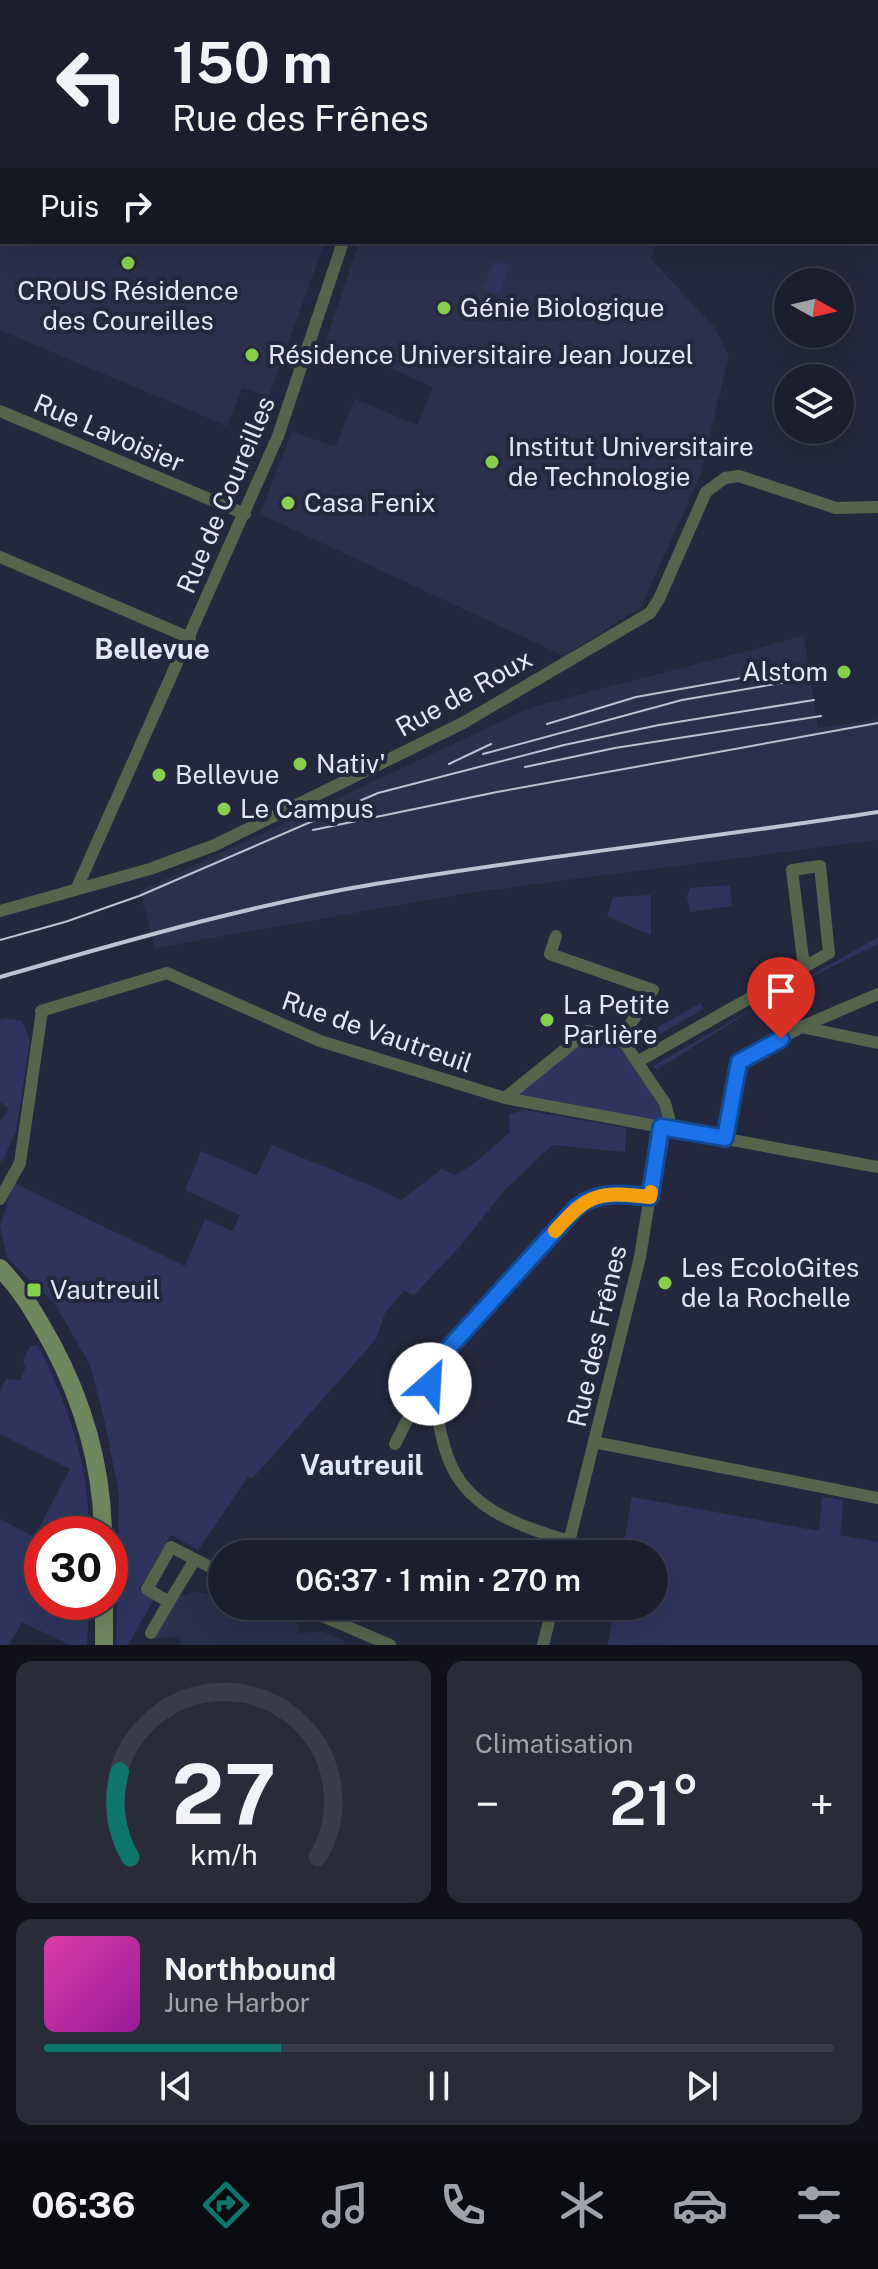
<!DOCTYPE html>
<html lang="fr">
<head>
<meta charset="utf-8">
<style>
  body { margin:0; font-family:"Public Sans",sans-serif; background:#282b3a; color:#f1f3f6; height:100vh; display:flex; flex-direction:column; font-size:30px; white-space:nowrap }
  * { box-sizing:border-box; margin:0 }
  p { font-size:26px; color:#a0a2aa }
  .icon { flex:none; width:44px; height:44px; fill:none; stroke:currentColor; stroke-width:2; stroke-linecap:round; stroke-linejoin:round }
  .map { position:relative; height:1645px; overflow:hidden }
  .panel { display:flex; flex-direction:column; gap:16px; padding:16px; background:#0f1019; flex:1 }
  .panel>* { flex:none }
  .banner { position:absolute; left:0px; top:0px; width:878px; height:244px; box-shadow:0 8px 32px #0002,0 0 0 2px #393c4a; background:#1b1e2e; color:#f1f3f6; overflow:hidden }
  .needle { width:52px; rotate:98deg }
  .buttons { position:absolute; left:774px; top:268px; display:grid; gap:16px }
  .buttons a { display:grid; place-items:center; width:80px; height:80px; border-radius:50%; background:#1b1e2e; box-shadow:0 8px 32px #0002,0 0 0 2px #393c4a; font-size:40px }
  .speed { position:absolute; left:24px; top:1516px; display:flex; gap:16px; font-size:40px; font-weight:700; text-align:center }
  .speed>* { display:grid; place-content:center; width:104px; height:104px; border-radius:50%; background:#1b1e2e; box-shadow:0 8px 32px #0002,0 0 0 2px #393c4a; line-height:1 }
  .speed .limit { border:12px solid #d22; background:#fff; color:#111 }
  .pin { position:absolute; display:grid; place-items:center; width:68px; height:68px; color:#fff; margin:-82px -34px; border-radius:50% 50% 50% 0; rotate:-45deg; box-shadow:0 0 8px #0007 }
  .pin .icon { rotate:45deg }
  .me { position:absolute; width:88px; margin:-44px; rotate:26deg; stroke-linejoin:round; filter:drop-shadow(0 0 6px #0008) }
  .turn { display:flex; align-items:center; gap:28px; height:168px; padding:0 40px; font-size:36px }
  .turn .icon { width:104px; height:104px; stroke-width:2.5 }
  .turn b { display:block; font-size:56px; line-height:68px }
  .then { display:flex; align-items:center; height:76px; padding:0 40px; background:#0003; gap:16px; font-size:30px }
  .big { font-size:60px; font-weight:600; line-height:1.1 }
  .panel .card { flex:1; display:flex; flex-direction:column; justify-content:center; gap:12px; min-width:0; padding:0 28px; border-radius:16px; background:#282b3a }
  .panel .dial { align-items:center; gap:0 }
  .dial svg { height:208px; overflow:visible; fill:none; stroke:#393c4a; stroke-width:7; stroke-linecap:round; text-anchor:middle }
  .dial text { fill:#f1f3f6; stroke:none }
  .song { display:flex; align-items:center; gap:24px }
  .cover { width:96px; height:96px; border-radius:12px; background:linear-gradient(135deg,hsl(320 70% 55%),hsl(300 70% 35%)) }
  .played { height:8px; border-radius:4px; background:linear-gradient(90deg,#0f766e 30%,#393c4a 30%) }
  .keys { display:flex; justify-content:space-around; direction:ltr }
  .heat { display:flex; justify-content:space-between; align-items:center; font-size:44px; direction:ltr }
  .panel .tiles { flex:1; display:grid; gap:16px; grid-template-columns:1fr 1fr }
  .card:last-child { grid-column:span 2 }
  .trip { position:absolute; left:208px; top:1540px; width:460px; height:80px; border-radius:40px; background:#1b1e2e; box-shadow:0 8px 32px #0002,0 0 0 2px #393c4a; font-weight:600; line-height:80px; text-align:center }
  .menu { display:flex; height:128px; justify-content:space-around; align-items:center; background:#0b0c12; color:#a0a2aa }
  .menu .icon { width:56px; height:56px }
  .menu .selected { color:#0f766e }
  .menu b { font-size:36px; color:#f1f3f6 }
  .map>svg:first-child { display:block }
</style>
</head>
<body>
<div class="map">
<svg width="878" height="1645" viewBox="0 0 878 1645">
  <rect width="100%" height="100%" fill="#24283e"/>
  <path fill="#2b304c" d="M0 0 127 2H2V242H325L269 396 242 388 227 426 0 330Z
    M359 242H656L651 259 715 328 729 356 700 476 641 607 564 656 260 514 292 431 335 447 355 399 417 425 433 387 326 340Z
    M804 636 818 728 878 719V840L468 893 155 948 140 891 532 707Z
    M195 1591 222 1597V1606L254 1608 255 1615 279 1611 297 1619 299 1633 321 1631 344 1640 345 1645H181L179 1636 154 1639 177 1598Z"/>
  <path fill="#2f345e" d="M495 260 511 266 499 294 483 288Z
    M730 885 732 906 690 912 687 897 690 888Z
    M651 895V935L607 916 613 897Z
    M878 937V944L779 993 656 1070 653 1066Z
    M701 1003 704 1009 639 1046 635 1040Z
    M5 1018 22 1021 30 1040 16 1131 2 1162 0 1160V1122L9 1109 0 1102V1020Z
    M588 1031 621 1038 665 1103 661 1127 505 1098Z
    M525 1110 626 1128 625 1152 552 1145 502 1193 462 1244 414 1295 404 1291 385 1313 376 1339 253 1478 248 1477 198 1550 171 1535 139 1589 154 1599 128 1645H116L119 1494 104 1418 90 1365 55 1304 7 1258 0 1226 14 1183 185 1266 205 1219 233 1231 240 1215 185 1190 201 1151 257 1175 272 1145C315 1164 360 1179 401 1200L442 1169 455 1175 471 1166 510 1132 509 1114Z
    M30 1346H38C68 1403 90 1469 89 1534H42V1602H89L87 1645H70L22 1622 9 1645H0V1519L38 1539 44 1529 40 1526 70 1469 0 1434V1391L6 1379 20 1380 26 1367 23 1361Z
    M632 1497 819 1531 822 1497 843 1500 840 1535 878 1542V1645H608L614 1606H654V1554H622Z"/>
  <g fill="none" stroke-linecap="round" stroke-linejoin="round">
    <path stroke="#55654c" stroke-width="12" d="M411 0V2
      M0 411 245 514
      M0 557 190 638
      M76 890 278 436 343 242
      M0 911 150 869 215 845 463 723 650 613 659 599 706 492 725 478 739 476 836 508 878 507
      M556 936 550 954 653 990 621 1038
      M41 1011 167 973 320 1041 505 1098 878 1167
      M801 1027 878 1043
      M637 1062 829 953 820 866 792 870 804 967
      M505 1098 588 1031 621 1038 665 1103 669 1118 661 1127
      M725 1138 739 1062 801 1027 878 994
      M0 1199 20 1163 42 1011
      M594 1442 878 1498
      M395 1444 429 1377
      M569 1541C526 1528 473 1512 452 1467 444 1451 440 1431 437 1413 433 1394 426 1377 438 1360L582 1203C604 1191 626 1194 650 1197
      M566 1554 640 1257 661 1127
      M194 1561 169 1602 147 1589 171 1547 222 1573
      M299 1606 390 1645
      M151 1633 169 1602
      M543 1645 553 1606"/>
    <path stroke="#6d875e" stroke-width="18" d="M454 0 459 2
      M862 0 864 2
      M878 8V30
      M876 60 878 59
      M0 1268C24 1293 35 1314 52 1344 84 1404 102 1466 103 1534
      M104 1602V1645"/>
    <path stroke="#bfc2d2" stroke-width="2" d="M547 724 636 697 809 666
      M483 754 682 700 810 678
      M449 764 491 744
      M525 767 615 748 821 716
      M313 830 497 792 878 723
      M0 940 65 922 139 896 378 793 564 745 659 725 814 700"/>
    <path stroke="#bfc2d2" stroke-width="4" d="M0 977C123 942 249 905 375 884 542 856 711 838 878 812"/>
  </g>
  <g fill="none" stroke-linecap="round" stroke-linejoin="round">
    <defs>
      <path id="route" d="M430 1384V1374L438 1360 576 1208C598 1190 624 1194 650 1197L661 1127 725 1138 739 1062 781 1039"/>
    </defs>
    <use href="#route" stroke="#114b97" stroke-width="20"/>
    <use href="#route" stroke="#1a73e8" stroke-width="14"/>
    <path stroke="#f59e0b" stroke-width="14" d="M555 1231C589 1193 599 1191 650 1197L651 1192"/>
  </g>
  <g fill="#85cf4d" stroke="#24283e" stroke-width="3">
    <circle cx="128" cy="263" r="8"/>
    <circle cx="444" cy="308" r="8"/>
    <circle cx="252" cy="355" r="8"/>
    <circle cx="492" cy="462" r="8"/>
    <circle cx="288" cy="503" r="8"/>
    <circle cx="844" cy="672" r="8"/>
    <circle cx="300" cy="764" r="8"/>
    <circle cx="159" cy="775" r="8"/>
    <circle cx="224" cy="809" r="8"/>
    <circle cx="547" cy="1020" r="8"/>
    <circle cx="665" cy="1283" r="8"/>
    <rect x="26" y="1282" width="16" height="16" rx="4"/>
  </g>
  <g text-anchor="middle" stroke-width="8" stroke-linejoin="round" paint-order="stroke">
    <g font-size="26" fill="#e3e6f5" stroke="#24283e" text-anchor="start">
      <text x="128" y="300" text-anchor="middle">CROUS Résidence<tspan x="128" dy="30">des Coureilles</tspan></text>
      <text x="460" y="317">Génie Biologique</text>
      <text x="268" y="364">Résidence Universitaire Jean Jouzel</text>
      <text x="508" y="456">Institut Universitaire<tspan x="508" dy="30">de Technologie</tspan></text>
      <text x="304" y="512">Casa Fenix</text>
      <text x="828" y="681" text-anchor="end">Alstom</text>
      <text x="316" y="773">Nativ'</text>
      <text x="175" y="784">Bellevue</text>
      <text x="240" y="818">Le Campus</text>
      <text x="563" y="1014">La Petite<tspan x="563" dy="30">Parlière</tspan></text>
      <text x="681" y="1277">Les EcoloGites<tspan x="681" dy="30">de la Rochelle</tspan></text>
      <text x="50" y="1299">Vautreuil</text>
    </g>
    <g font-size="26" fill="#e3e6f5" stroke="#24283e">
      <text transform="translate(109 433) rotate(23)" y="9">Rue Lavoisier</text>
      <text transform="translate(226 495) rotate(-67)" y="9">Rue de Coureilles</text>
      <text transform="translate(464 693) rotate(-29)" y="9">Rue de Roux</text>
      <text transform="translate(377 1032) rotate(19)" y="9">Rue de Vautreuil</text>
      <text transform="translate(597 1336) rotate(-77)" y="9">Rue des Frênes</text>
    </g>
    <g font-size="28" font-weight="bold" fill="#e3e6f5" stroke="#24283e">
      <text x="152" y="659">Bellevue</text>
      <text x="362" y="1475">Vautreuil</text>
    </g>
  </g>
</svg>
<div class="buttons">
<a><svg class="needle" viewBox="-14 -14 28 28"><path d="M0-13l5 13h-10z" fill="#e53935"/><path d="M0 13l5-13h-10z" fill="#a0a2aa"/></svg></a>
<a><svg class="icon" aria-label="layers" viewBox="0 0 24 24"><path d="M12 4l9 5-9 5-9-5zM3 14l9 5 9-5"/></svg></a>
</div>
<div class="speed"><div class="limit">30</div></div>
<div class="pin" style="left:781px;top:1039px;background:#d93025"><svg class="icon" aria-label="arrive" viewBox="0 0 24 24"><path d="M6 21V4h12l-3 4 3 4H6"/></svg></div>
<svg class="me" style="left:430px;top:1384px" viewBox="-20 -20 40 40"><circle r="19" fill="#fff"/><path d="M0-13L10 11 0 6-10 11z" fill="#1a73e8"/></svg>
<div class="trip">06:37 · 1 min · 270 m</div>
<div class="banner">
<div class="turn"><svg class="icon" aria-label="left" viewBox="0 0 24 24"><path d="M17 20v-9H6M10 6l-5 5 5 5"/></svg><div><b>150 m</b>Rue des Frênes</div></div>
<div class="then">Puis<svg class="icon" aria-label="right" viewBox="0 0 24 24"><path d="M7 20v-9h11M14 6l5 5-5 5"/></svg></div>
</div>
</div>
<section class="panel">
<div class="tiles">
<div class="card dial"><svg viewBox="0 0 100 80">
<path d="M14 69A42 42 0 1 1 86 69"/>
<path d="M14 69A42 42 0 0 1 10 36" stroke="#0f766e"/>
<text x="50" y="56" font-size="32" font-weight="700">27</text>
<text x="50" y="72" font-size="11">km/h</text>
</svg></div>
<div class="card"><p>Climatisation</p>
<div class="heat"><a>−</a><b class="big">21°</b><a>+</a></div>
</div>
<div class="card">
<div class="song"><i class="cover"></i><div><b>Northbound</b><p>June Harbor</p></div></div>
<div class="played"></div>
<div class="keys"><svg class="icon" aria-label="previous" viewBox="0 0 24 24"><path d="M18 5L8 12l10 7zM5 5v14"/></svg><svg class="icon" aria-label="pause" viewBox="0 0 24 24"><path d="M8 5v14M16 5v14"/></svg><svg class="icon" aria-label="next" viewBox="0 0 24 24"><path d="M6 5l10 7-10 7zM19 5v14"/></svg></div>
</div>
</div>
</section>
<nav class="menu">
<b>06:36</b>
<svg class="icon selected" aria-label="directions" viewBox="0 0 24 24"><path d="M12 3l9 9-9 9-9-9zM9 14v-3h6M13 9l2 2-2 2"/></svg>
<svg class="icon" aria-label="music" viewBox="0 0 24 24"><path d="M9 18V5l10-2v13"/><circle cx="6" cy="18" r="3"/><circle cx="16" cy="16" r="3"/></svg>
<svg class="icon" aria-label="phone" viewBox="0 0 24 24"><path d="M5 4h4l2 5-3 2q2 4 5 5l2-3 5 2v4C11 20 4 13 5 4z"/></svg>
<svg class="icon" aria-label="climate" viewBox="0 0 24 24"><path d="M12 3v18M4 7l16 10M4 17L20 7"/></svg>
<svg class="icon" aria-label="car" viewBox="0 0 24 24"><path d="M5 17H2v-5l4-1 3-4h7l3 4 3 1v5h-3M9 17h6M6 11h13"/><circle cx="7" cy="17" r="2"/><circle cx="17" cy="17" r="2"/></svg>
<svg class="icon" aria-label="filters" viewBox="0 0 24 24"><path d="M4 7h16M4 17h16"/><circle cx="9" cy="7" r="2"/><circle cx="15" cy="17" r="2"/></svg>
</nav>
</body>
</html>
